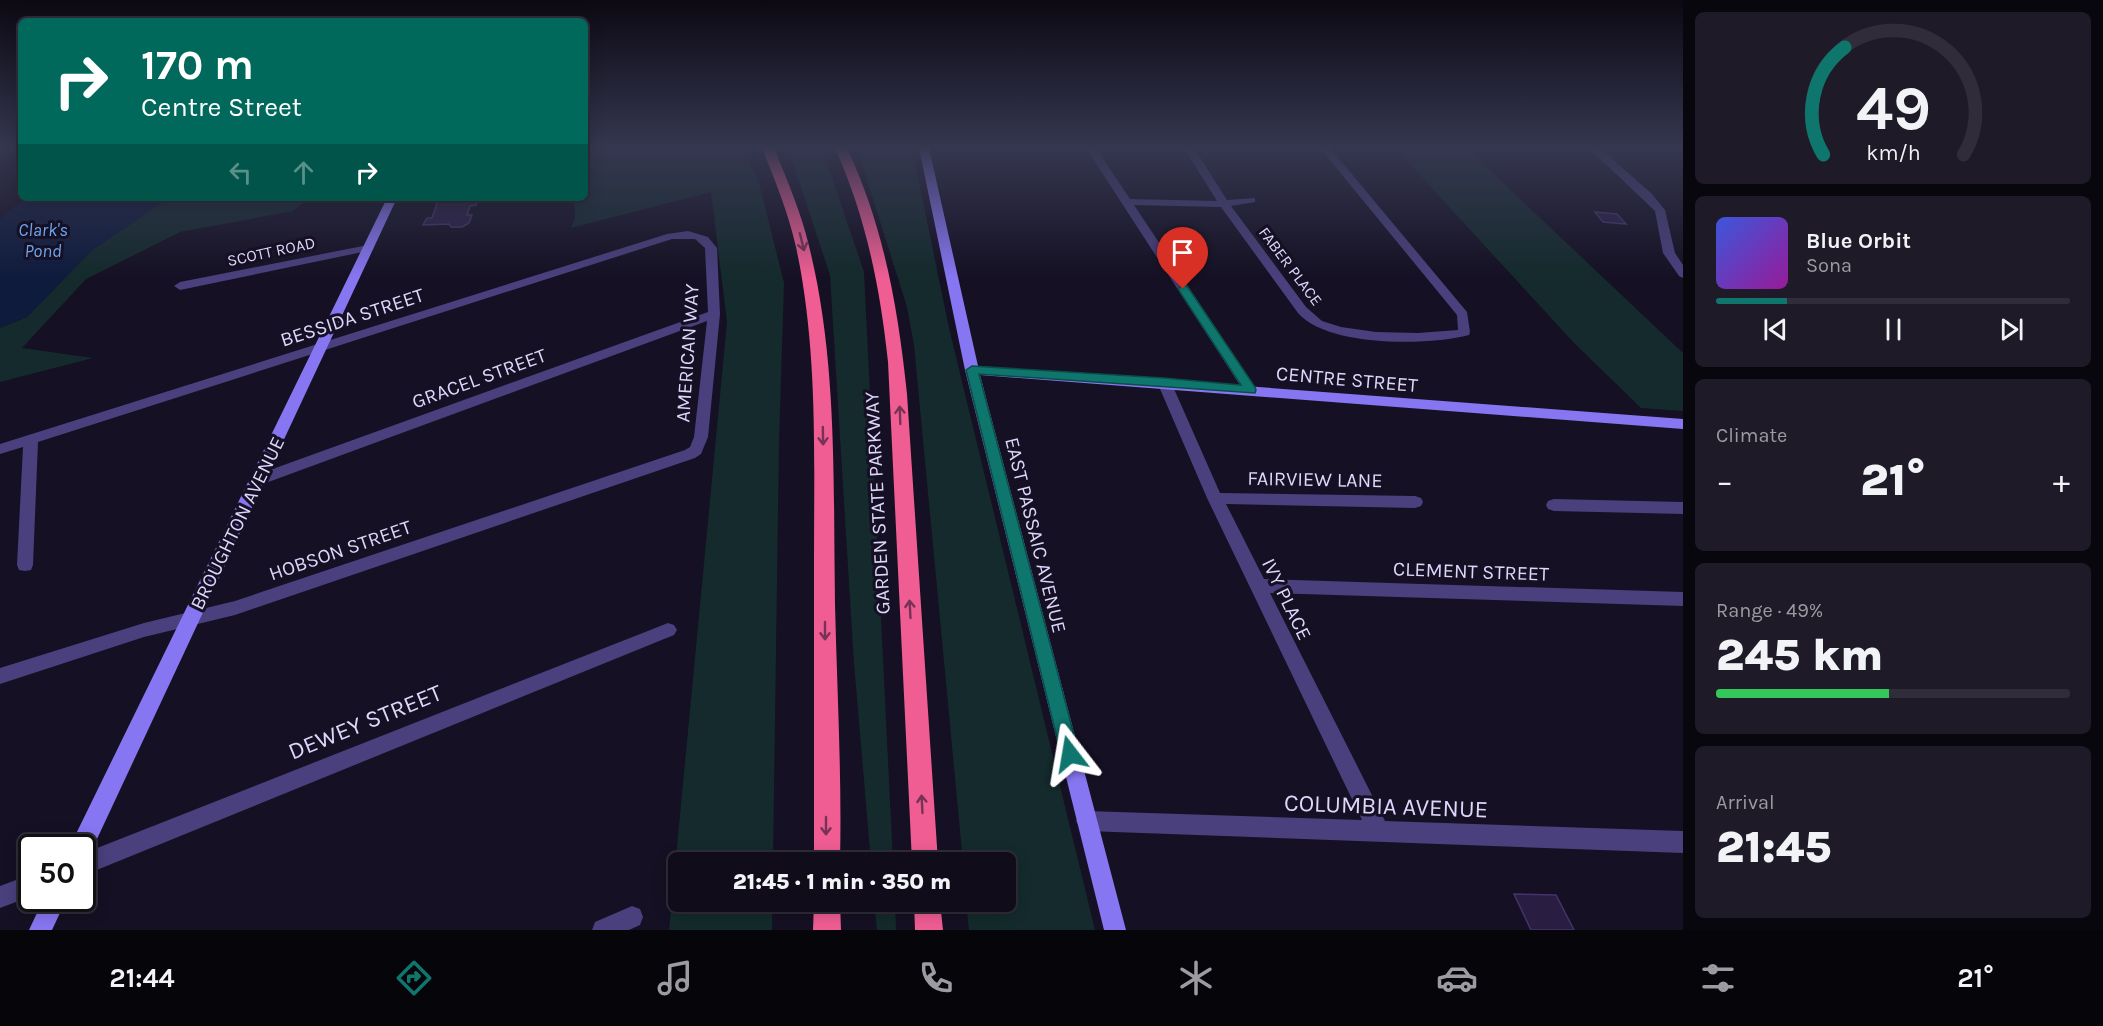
<!DOCTYPE html>
<html lang="en">
<head>
<meta charset="utf-8">
<style>
  body { margin:0; font-family:Karla,sans-serif; background:#1e1a27; color:#f1f3f6; height:100vh; display:flex; flex-direction:column; font-size:22px; white-space:nowrap }
  * { box-sizing:border-box; margin:0 }
  p { font-size:20px; color:#9c9ba2 }
  .icon { flex:none; width:33px; height:33px; fill:none; stroke:currentColor; stroke-width:2; stroke-linecap:round; stroke-linejoin:round }
  .map { position:relative; flex:1; overflow:hidden }
  .drawer { display:flex; flex-direction:column; gap:12px; padding:12px; background:#09070e; width:420px }
  .drawer>* { flex:none }
  .banner { position:absolute; left:18px; top:18px; width:570px; height:183px; border-radius:9px; box-shadow:0 3px 15px #0003,0 0 0 2px #302c39; background:#00695c; color:#fff; overflow:hidden }
  .speed { position:absolute; left:18px; top:834px; display:flex; gap:12px; font-size:30px; font-weight:700; text-align:center }
  .speed>* { display:grid; place-content:center; width:78px; height:78px; border-radius:50%; background:#100c1a; box-shadow:0 3px 15px #0003,0 0 0 2px #302c39; line-height:1 }
  .speed .limit { border:3px solid #111; border-radius:9px; background:#fff; color:#111 }
  .pin { position:absolute; display:grid; place-items:center; width:51px; height:51px; color:#fff; margin:-62px -26px; border-radius:50% 50% 50% 0; rotate:-45deg; box-shadow:0 0 6px #0007 }
  .pin .icon { rotate:45deg }
  .me { position:absolute; width:66px; margin:-33px; rotate:346deg; stroke-linejoin:round; filter:drop-shadow(0 0 4px #0008) }
  .turn { display:flex; align-items:center; gap:21px; height:126px; padding:0 24px; font-size:27px }
  .turn .icon { width:78px; height:78px; stroke-width:2.5 }
  .turn b { display:block; font-size:42px; line-height:51px }
  .lanes { display:flex; align-items:center; height:57px; padding:0 24px; background:#0003; justify-content:center; gap:30px; direction:ltr }
  .lanes .off { opacity:.35 }
  .big { font-size:45px; font-weight:800; line-height:1.1 }
  .drawer .card { flex:1; display:flex; flex-direction:column; justify-content:center; gap:9px; min-width:0; padding:0 21px; border-radius:9px; background:#1e1a27 }
  .drawer .dial { align-items:center; gap:0 }
  .dial svg { height:156px; overflow:visible; fill:none; stroke:#302c39; stroke-width:7; stroke-linecap:round; text-anchor:middle }
  .dial text { fill:#f1f3f6; stroke:none }
  .song { display:flex; align-items:center; gap:18px }
  .cover { width:72px; height:72px; border-radius:9px; background:linear-gradient(135deg,hsl(230 70% 55%),hsl(300 70% 35%)) }
  .played { height:6px; border-radius:3px; background:linear-gradient(90deg,#0f766e 20%,#302c39 20%) }
  .keys { display:flex; justify-content:space-around; direction:ltr }
  .heat { display:flex; justify-content:space-between; align-items:center; font-size:33px; direction:ltr }
  .charge { height:9px; border-radius:4px; background:linear-gradient(90deg,#34c759 49%,#302c39 0) }
  .trip { position:absolute; left:668px; top:852px; width:348px; height:60px; border-radius:9px; background:#100c1a; box-shadow:0 3px 15px #0003,0 0 0 2px #302c39; font-weight:800; line-height:60px; text-align:center }
  .tabs { display:flex; height:96px; justify-content:space-around; align-items:center; background:#06050a; color:#9c9ba2 }
  .tabs .icon { width:42px; height:42px }
  .tabs .selected { color:#0f766e }
  .tabs b { font-size:27px; color:#f1f3f6 }
  main { display:flex; flex:1; min-height:0 }
  .map>svg:first-child { display:block }
</style>
</head>
<body>
<main>
<div class="map">
<svg width="1683" height="930" viewBox="0 0 1683 930">
  <rect width="100%" height="100%" fill="#151023"/>
  <path fill="#142a2c" d="M585 148H742L758 179 784 283 779 442 773 862H678V902H772V930H669L727 322 711 192 571 228 575 218 574 198H585Z
    M788 148H822L864 272 893 862H871L854 664 830 275Z
    M857 148H912L949 328 1095 930H969L966 902H1005V862H963L914 345 907 307Z
    M1395 148H1466L1683 353V411L1641 408 1574 343Z
    M168 198H309L293 211 180 232 86 279 22 348 93 358 0 382V328L27 317 91 251Z
    M874 902H895L896 930H877Z"/>
  <path fill="#0f1b3d" d="M27 198H168L91 251 27 317 0 328V218Z"/>
  <path fill="#291e42" stroke="#44336b" stroke-width="1.5" d="M439 198H489L478 199 476 205 470 206 467 215H472L469 223 462 227H451L449 224 423 225 427 218H432Z
    M1595 212 1617 214 1626 224 1603 222Z
    M1514 894 1556 895 1574 930H1531Z"/>
  <g fill="none" stroke-linecap="round" stroke-linejoin="round">
    <path fill="#49407d" fill-rule="evenodd" d="M1086 148H1096L1130 199 1217 201 1184 148H1194L1227 200 1255 198V202L1231 206 1306 307 1322 321 1341 327 1376 332 1418 333 1458 330 1457 315 1320 148H1330L1467 312 1470 332 1469 335C1428 346 1327 347 1298 313L1221 207 1134 205 1257 390 1250 394 1245 393Z
      M1589 148H1600L1652 194 1665 210 1675 253 1683 265V278L1679 276 1663 253 1655 211Z
      M688 231 708 237 717 248 720 314 708 437 701 454 695 458 235 615 144 637 0 684V668L144 623 235 601 685 450 690 447 694 437 707 321 263 484H253L250 480 253 476 708 312 705 248 695 239H672L38 442 33 565 31 570 25 571 19 570 17 565 23 447 0 454V444L667 234Z
      M368 245 374 248 372 250 180 290 174 286 180 282Z
      M1164 378 1171 382 1220 493 1415 496 1421 498 1423 502 1421 506 1415 508 1226 504 1264 579 1683 592V606L1270 593 1385 821 1683 831V853L1087 831 1080 828 1076 821 1080 814 1087 811 1362 820 1207 498 1157 382Z
      M1554 499 1683 502V514L1554 511 1548 509 1546 505 1548 501Z
      M668 623 674 625 677 630 674 635 82 876V854Z
      M32 874V896L0 908V886Z
      M632 906 640 909 643 917 640 925 629 930H592L595 922Z"/>
    <path fill="#8776f1" fill-rule="evenodd" d="M919 148H929L978 366 1683 419V429L980 375 1126 930H1104L965 370Z
      M387 198H397L89 856 82 858V848H70L73 840Z
      M44 898H67L52 930H29Z"/>
    <path fill="#ef5d93" fill-rule="evenodd" d="M762 148H774C787 180 801 212 809 246 838 362 833 485 835 604 837 690 842 777 840 862H814C814 761 814 659 814 558 814 454 818 349 796 247 788 212 775 180 762 148Z
      M835 148H847C884 227 898 308 907 394L938 862H912L888 362C880 287 866 217 835 148Z
      M814 902H840L841 930H813Z
      M914 902H940L943 930H915Z"/>
  </g>
  <defs><path id="oneway-shaft" d="M-6 0H5M1.5-3L5.5 0L1.5 3" fill="none" stroke-width="1.6" stroke-linecap="round" stroke-linejoin="round" transform="scale(1.5)"/></defs>
  <g stroke="#735">
    <use href="#oneway-shaft" transform="translate(802 242) rotate(76)"/>
    <use href="#oneway-shaft" transform="translate(900 415) rotate(-92)"/>
    <use href="#oneway-shaft" transform="translate(823 436) rotate(89)"/>
    <use href="#oneway-shaft" transform="translate(910 609) rotate(-93)"/>
    <use href="#oneway-shaft" transform="translate(825 631) rotate(90)"/>
    <use href="#oneway-shaft" transform="translate(922 804) rotate(-93)"/>
    <use href="#oneway-shaft" transform="translate(826 826) rotate(90)"/>
  </g>
  <linearGradient id="sky" x2="0" y2="1"><stop stop-color="#0c0913"/><stop offset="0.53" stop-color="#353750"/><stop offset="1" stop-color="#353750" stop-opacity="0"/></linearGradient>
  <rect width="1683" height="278" fill="url(#sky)"/>
  <path fill="#0f766e" stroke="#0a4d48" stroke-width="1.5" d="M1183 285 1187 286 1255 387 1256 390 1255 393 979 374 1079 754 1076 759 1070 762 1063 759 1061 754 966 370 972 366 1164 378 1241 385 1178 289Z"/>
  <g text-anchor="middle" stroke-width="6" stroke-linejoin="round" paint-order="stroke">
    <g font-size="16" fill="#ded6fb" stroke="#151023">
      <text transform="translate(271 251) rotate(-12)" y="6">SCOTT ROAD</text>
      <text transform="translate(1291 266) rotate(53)" y="6">FABER PLACE</text>
    </g>
    <g font-size="18" font-style="italic" fill="#6ea6f1" stroke="#151023">
      <text x="43" y="236">Clark's<tspan x="43" dy="21">Pond</tspan></text>
    </g>
    <g font-size="20" fill="#ded6fb" stroke="#151023">
      <text transform="translate(352 317) rotate(-18)" y="7">BESSIDA STREET</text>
      <text transform="translate(687 353) rotate(-86)" y="7">AMERICAN WAY</text>
      <text transform="translate(479 378) rotate(-20)" y="7">GRACEL STREET</text>
      <text transform="translate(1347 379) rotate(5)" y="7">CENTRE STREET</text>
      <text transform="translate(1315 479) rotate(1)" y="7">FAIRVIEW LANE</text>
      <text transform="translate(877 503) rotate(-93)" y="7">GARDEN STATE PARKWAY</text>
      <text transform="translate(237 523) rotate(-64)" y="7">BROUGHTON AVENUE</text>
      <text transform="translate(1036 535) rotate(76)" y="7">EAST PASSAIC AVENUE</text>
      <text transform="translate(340 550) rotate(-19)" y="7">HOBSON STREET</text>
      <text transform="translate(1471 571) rotate(2)" y="7">CLEMENT STREET</text>
      <text transform="translate(1287 599) rotate(64)" y="7">IVY PLACE</text>
    </g>
    <g font-size="24" fill="#ded6fb" stroke="#151023">
      <text transform="translate(365 722) rotate(-22)" y="8">DEWEY STREET</text>
      <text transform="translate(1386 806) rotate(2)" y="8">COLUMBIA AVENUE</text>
    </g>
  </g>
</svg>
<div class="speed"><div class="limit">50</div></div>
<div class="pin" style="left:1183px;top:289px;background:#d93025"><svg class="icon" aria-label="arrive" viewBox="0 0 24 24"><path d="M6 21V4h12l-3 4 3 4H6"/></svg></div>
<svg class="me" style="left:1070px;top:754px" viewBox="-20 -20 40 40"><path d="M0-17L14 15 0 8-14 15z" fill="#0f766e" stroke="#fff" stroke-width="4"/></svg>
<div class="trip">21:45 · 1 min · 350 m</div>
<div class="banner">
<div class="turn"><svg class="icon" aria-label="right" viewBox="0 0 24 24"><path d="M7 20v-9h11M14 6l5 5-5 5"/></svg><div><b>170 m</b>Centre Street</div></div>
<div class="lanes"><svg class="icon off" aria-label="left" viewBox="0 0 24 24"><path d="M17 20v-9H6M10 6l-5 5 5 5"/></svg><svg class="icon off" aria-label="ahead" viewBox="0 0 24 24"><path d="M12 20V5M6 11l6-6 6 6"/></svg><svg class="icon" aria-label="right" viewBox="0 0 24 24"><path d="M7 20v-9h11M14 6l5 5-5 5"/></svg></div>
</div>
</div>
<section class="drawer">
<div class="card dial"><svg viewBox="0 0 100 80">
<path d="M14 69A42 42 0 1 1 86 69"/>
<path d="M14 69A42 42 0 0 1 25 14" stroke="#0f766e"/>
<text x="50" y="56" font-size="32" font-weight="700">49</text>
<text x="50" y="72" font-size="11">km/h</text>
</svg></div>
<div class="card">
<div class="song"><i class="cover"></i><div><b>Blue Orbit</b><p>Sona</p></div></div>
<div class="played"></div>
<div class="keys"><svg class="icon" aria-label="previous" viewBox="0 0 24 24"><path d="M18 5L8 12l10 7zM5 5v14"/></svg><svg class="icon" aria-label="pause" viewBox="0 0 24 24"><path d="M8 5v14M16 5v14"/></svg><svg class="icon" aria-label="next" viewBox="0 0 24 24"><path d="M6 5l10 7-10 7zM19 5v14"/></svg></div>
</div>
<div class="card"><p>Climate</p>
<div class="heat"><a>−</a><b class="big">21°</b><a>+</a></div>
</div>
<div class="card"><p>Range · 49%</p><b class="big">245 km</b><div class="charge"></div></div>
<div class="card"><p>Arrival</p><b class="big">21:45</b></div>
</section>
</main>
<nav class="tabs">
<b>21:44</b>
<svg class="icon selected" aria-label="directions" viewBox="0 0 24 24"><path d="M12 3l9 9-9 9-9-9zM9 14v-3h6M13 9l2 2-2 2"/></svg>
<svg class="icon" aria-label="music" viewBox="0 0 24 24"><path d="M9 18V5l10-2v13"/><circle cx="6" cy="18" r="3"/><circle cx="16" cy="16" r="3"/></svg>
<svg class="icon" aria-label="phone" viewBox="0 0 24 24"><path d="M5 4h4l2 5-3 2q2 4 5 5l2-3 5 2v4C11 20 4 13 5 4z"/></svg>
<svg class="icon" aria-label="climate" viewBox="0 0 24 24"><path d="M12 3v18M4 7l16 10M4 17L20 7"/></svg>
<svg class="icon" aria-label="car" viewBox="0 0 24 24"><path d="M5 17H2v-5l4-1 3-4h7l3 4 3 1v5h-3M9 17h6M6 11h13"/><circle cx="7" cy="17" r="2"/><circle cx="17" cy="17" r="2"/></svg>
<svg class="icon" aria-label="filters" viewBox="0 0 24 24"><path d="M4 7h16M4 17h16"/><circle cx="9" cy="7" r="2"/><circle cx="15" cy="17" r="2"/></svg>
<b>21°</b>
</nav>
</body>
</html>
